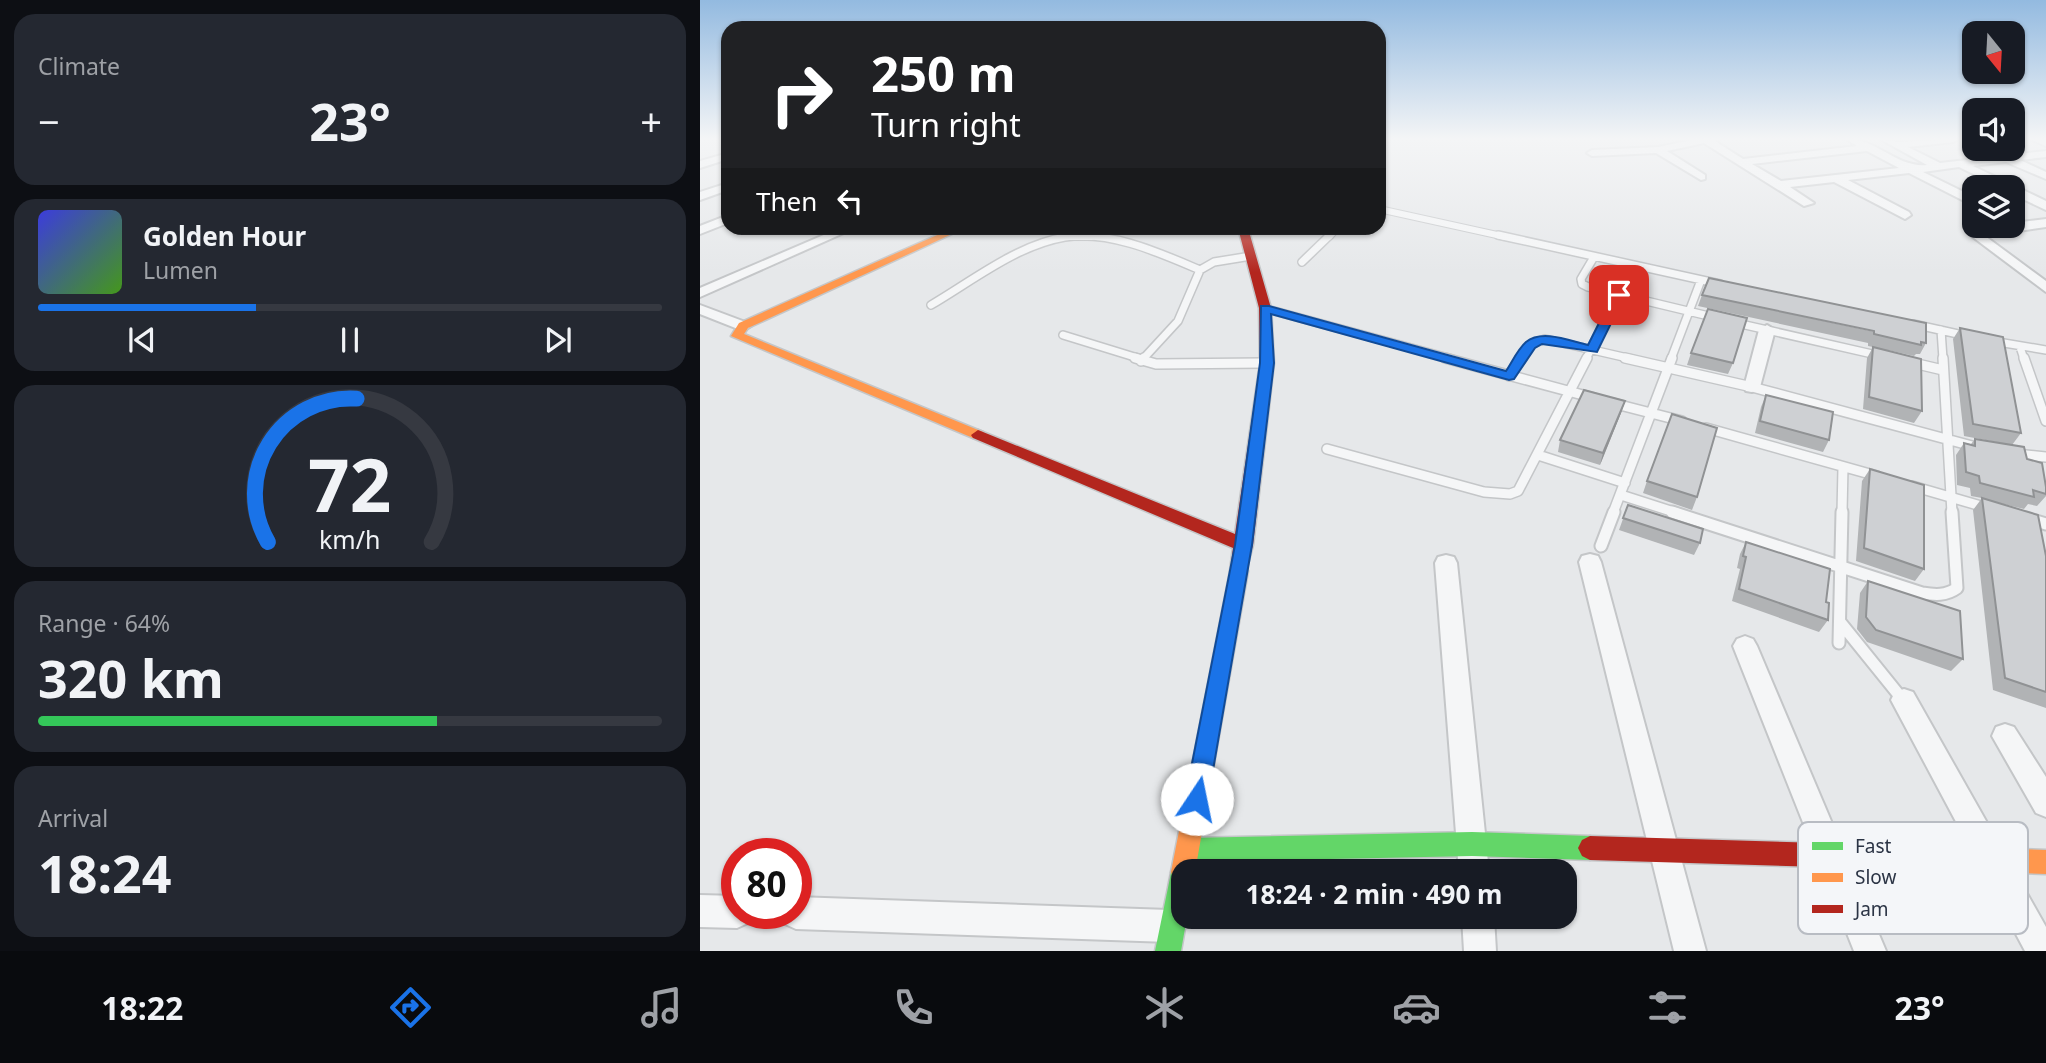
<!DOCTYPE html>
<html lang="en">
<head>
<meta charset="utf-8">
<style>
  body { margin:0; font-family:"Noto Sans",sans-serif; background:#242831; color:#f1f3f6; height:100vh; display:flex; flex-direction:column; font-size:26px; white-space:nowrap }
  * { box-sizing:border-box; margin:0 }
  p { font-size:23px; color:#9ea1a6 }
  .icon { flex:none; width:38px; height:38px; fill:none; stroke:currentColor; stroke-width:2; stroke-linecap:round; stroke-linejoin:round }
  .map { position:relative; flex:1; overflow:hidden }
  .sheet { display:flex; flex-direction:column; gap:14px; padding:14px; background:#0d0f14; width:700px }
  .sheet>* { flex:none }
  .guide { position:absolute; left:21px; top:21px; width:665px; height:214px; border-radius:21px; box-shadow:0 2px 5px #0004; background:#202124; color:#fff; overflow:hidden }
  .needle { width:46px; rotate:162deg }
  .controls { position:absolute; left:1262px; top:21px; display:grid; gap:14px }
  .controls a { display:grid; place-items:center; width:63px; height:63px; border-radius:14px; background:#171b24; box-shadow:0 2px 5px #0004; font-size:35px }
  .speed { position:absolute; left:21px; top:838px; display:flex; gap:14px; font-size:35px; font-weight:700; text-align:center }
  .speed>* { display:grid; place-content:center; width:91px; height:91px; border-radius:50%; background:#171b24; box-shadow:0 2px 5px #0004; line-height:1 }
  .speed .limit { border:10px solid #d22; background:#fff; color:#111 }
  .pin { position:absolute; display:grid; place-items:center; width:60px; height:60px; color:#fff; margin:-30px; border-radius:14px; box-shadow:0 4px 10px #0006 }
  .me { position:absolute; width:77px; margin:-38px; rotate:11deg; stroke-linejoin:round; filter:drop-shadow(0 0 5px #0008) }
  .turn { display:flex; align-items:center; gap:24px; height:147px; padding:0 35px; font-size:32px }
  .turn .icon { width:91px; height:91px; stroke-width:2.5 }
  .turn b { display:block; font-size:49px; line-height:60px }
  .then { display:flex; align-items:center; height:66px; padding:0 35px; background:#0003; gap:14px; font-size:26px }
  .big { font-size:52px; font-weight:700; line-height:1.1 }
  .sheet .tile { flex:1; display:flex; flex-direction:column; justify-content:center; gap:10px; min-width:0; padding:0 24px; border-radius:21px; background:#242831 }
  .sheet .dial { align-items:center; gap:0 }
  .dial svg { height:182px; overflow:visible; fill:none; stroke:#363941; stroke-width:7; stroke-linecap:round; text-anchor:middle }
  .dial text { fill:#f1f3f6; stroke:none }
  .song { display:flex; align-items:center; gap:21px }
  .cover { width:84px; height:84px; border-radius:10px; background:linear-gradient(135deg,hsl(240 70% 55%),hsl(100 70% 35%)) }
  .played { height:7px; border-radius:4px; background:linear-gradient(90deg,#1a73e8 35%,#363941 35%) }
  .keys { display:flex; justify-content:space-around; direction:ltr }
  .heat { display:flex; justify-content:space-between; align-items:center; font-size:38px; direction:ltr }
  .charge { height:10px; border-radius:5px; background:linear-gradient(90deg,#34c759 64%,#363941 0) }
  .trip { position:absolute; left:471px; top:859px; width:406px; height:70px; border-radius:21px; background:#171b24; box-shadow:0 2px 5px #0004; font-weight:700; line-height:70px; text-align:center }
  .tabs { display:flex; height:112px; justify-content:space-around; align-items:center; background:#090b0e; color:#9ea1a6 }
  .tabs .icon { width:49px; height:49px }
  .tabs .active { color:#1a73e8 }
  .tabs b { font-size:32px; color:#f1f3f6 }
  main { display:flex; flex:1; min-height:0 }
  .map>svg:first-child { display:block }
</style>
</head>
<body>
<main>
<section class="sheet">
<div class="tile"><p>Climate</p>
<div class="heat"><a>−</a><b class="big">23°</b><a>+</a></div>
</div>
<div class="tile">
<div class="song"><i class="cover"></i><div><b>Golden Hour</b><p>Lumen</p></div></div>
<div class="played"></div>
<div class="keys"><svg class="icon" aria-label="previous" viewBox="0 0 24 24"><path d="M18 5L8 12l10 7zM5 5v14"/></svg><svg class="icon" aria-label="pause" viewBox="0 0 24 24"><path d="M8 5v14M16 5v14"/></svg><svg class="icon" aria-label="next" viewBox="0 0 24 24"><path d="M6 5l10 7-10 7zM19 5v14"/></svg></div>
</div>
<div class="tile dial"><svg viewBox="0 0 100 80">
<path d="M14 69A42 42 0 1 1 86 69"/>
<path d="M14 69A42 42 0 0 1 53 6" stroke="#1a73e8"/>
<text x="50" y="56" font-size="32" font-weight="700">72</text>
<text x="50" y="72" font-size="11">km/h</text>
</svg></div>
<div class="tile"><p>Range · 64%</p><b class="big">320 km</b><div class="charge"></div></div>
<div class="tile"><p>Arrival</p><b class="big">18:24</b></div>
</section>
<div class="map">
<svg width="1346" height="951" viewBox="0 0 1346 951">
  <rect width="100%" height="100%" fill="#e6e8ea"/>
  <g fill="none" stroke-linecap="round" stroke-linejoin="round">
    <defs>
      <path id="lane-far3" d="M679 209 806 237
        M368 237H392
        M629 237 638 228"/>
      <path id="lane-far2" d="M798 235 1020 284
        M894 257 881 279 882 284 888 287 1017 318
        M602 262 630 235
        M231 305C272 281 317 245 365 237 410 230 460 253 500 270
        M567 309 752 359
        M1032 322 1181 356
        M1213 324 1267 336
        M1241 330 1243 359
        M363 335 441 359
        M1292 341 1346 350
        M1320 347 1324 359
        M443 359 478 321 500 270 514 262 551 256
        M820 359 830 345 845 339 932 359
        M886 359 919 295
        M971 359 1001 280"/>
      <path id="lane-far1" d="M435 358 456 364 563 363
        M745 358 894 398
        M925 358 1052 387 1276 447
        M1243 358 1252 513
        M1324 358 1346 421
        M441 361 444 358
        M1209 362 1243 370
        M809 376 822 358
        M912 403 982 421
        M1006 428 1177 476
        M627 449 784 492 810 494 818 491 887 358
        M1315 454 1346 457
        M838 455 925 483
        M1212 486 1288 508
        M921 495 977 513
        M913 513 972 358
        M1142 513 1143 467"/>
      <path id="lane" d="M972 512 1222 593C1235 595 1246 596 1257 588L1252 512
        M1326 518 1346 524
        M901 546 914 512
        M1140 622 1203 700
        M1139 643 1142 512"/>
      <path id="street" d="M997 139H1016L1015 141 1043 159 1157 146 1146 139C1176 138 1197 168 1227 165L1180 139 1198 142 1258 139 1253 142 1208 147 1240 163 1346 151V157L1320 160 1346 172V179L1306 162 1273 166 1346 201V210L1312 194V187H1300L1259 167 1223 172 1274 197V206L1209 173 1148 180 1209 212 1211 215 1205 219 1134 182 1090 187 1114 203 1104 206 1004 143 967 151 1005 175V179L1001 180 956 153 892 156 887 153 892 150 958 147ZM1167 151 1199 168 1081 181 1052 164Z
        M1330 139 1346 140V146Z
        M28 153V159L0 168V161Z
        M28 183V190L0 200V192Z
        M28 215V223L0 234V226Z
        M1346 219V227L1285 236 1346 281V292L1270 235 1287 226H1312V223Z
        M140 228H155L0 297V288Z
        M0 305 48 323 51 326 43 331 0 314Z
        M1067 325 1075 330 1060 387 1052 392 1046 391 1044 387 1059 330Z
        M890 554 898 556 901 562 1006 951H974L879 562 882 556Z
        M746 555 754 557 757 563 789 872H759L735 563 738 557Z
        M1045 636 1053 639 1057 646 1186 951H1154L1033 646 1037 639Z
        M1204 689 1213 692 1346 927V951H1325L1191 700 1195 692Z
        M1305 724 1314 727 1346 777V817L1336 813 1292 736 1296 727Z
        M0 895 37 896V914H52L48 923 37 928 0 927Z
        M96 897 469 910 480 915 485 926 480 937 469 942 96 929 85 924 81 914H96Z
        M762 917H794L796 951H764Z"/>
      <path id="fast" d="M772 832 890 836 898 840 902 848 898 856 890 860 772 856 488 862 479 859 476 850 479 841 488 838Z
        M483 861 492 864 495 872H483V917H487L481 951H455L471 873 474 864Z"/>
      <path id="slow" d="M253 228H265L48 328 44 334 283 432 285 435 283 438H273L31 336 39 323Z
        M539 564 545 566 548 571 495 872H483V884L474 881 471 872 530 571 533 566Z
        M1189 845 1346 850V874L1189 869 1180 866 1177 857 1180 848Z"/>
      <path id="jam" d="M538 228H548L571 308 574 363 553 545 545 576 539 578 533 576 530 571 533 548 273 438 271 435 278 430 283 432 535 534 560 363 559 308Z
        M890 836 1189 845 1198 848 1201 857 1198 866 1189 869 890 860 882 856 878 848 882 840Z"/>
    </defs>
    <use href="#lane-far3" stroke="#c4c6c8" stroke-width="8"/>
    <use href="#lane-far2" stroke="#c4c6c8" stroke-width="10"/>
    <use href="#lane-far1" stroke="#c4c6c8" stroke-width="12"/>
    <use href="#lane" stroke="#c4c6c8" stroke-width="15"/>
    <use href="#street" stroke="#c4c6c8" stroke-width="4"/>
    <use href="#fast" stroke="#c4c6c8" stroke-width="3"/>
    <use href="#slow" stroke="#c4c6c8" stroke-width="3"/>
    <use href="#jam" stroke="#c4c6c8" stroke-width="3"/>
    <use href="#lane-far3" stroke="#f5f6f7" stroke-width="6"/>
    <use href="#lane-far2" stroke="#f5f6f7" stroke-width="7"/>
    <use href="#lane-far1" stroke="#f5f6f7" stroke-width="9"/>
    <use href="#lane" stroke="#f5f6f7" stroke-width="11"/>
    <use href="#street" fill="#f5f6f7" fill-rule="evenodd"/>
    <use href="#fast" fill="#63d668" fill-rule="evenodd"/>
    <use href="#slow" fill="#ff974d" fill-rule="evenodd"/>
    <use href="#jam" fill="#b3261e" fill-rule="evenodd"/>
  </g>
  <path fill="#b1b3b5" d="M1002 295 1226 343 1220 354H1216L1214 356 1188 350 1222 411 1214 423 1163 409 1167 358 1173 347 1168 346V343L998 306Z
    M1260 328 1321 433 1312 445 1264 436 1253 339Z
    M991 353 1033 363 1028 374 987 365Z
    M1066 395 1129 440 1123 452 1055 433 1061 407Z
    M925 401 921 413 900 465 858 452 860 440Z
    M1275 439 1327 459 1346 487V496L1337 506 1328 504 1324 509 1287 500 1346 556V708L1293 690 1273 510 1282 498 1271 496 1270 488 1257 485 1256 455 1264 443 1271 444Z
    M1170 469 1224 569 1215 581 1156 561 1162 481Z
    M947 481 997 497 992 510 943 493Z
    M928 505 1000 543 994 555 919 530Z
    M1046 542 1126 602 1128 620 1119 632 1032 601 1040 569 1037 568 1040 554Z
    M1168 581 1263 659 1251 671 1167 642 1157 629 1160 593Z"/>
  <path fill="#909294" d="M925 401 921 413 900 465 903 453Z"/>
  <path fill="#ced0d3" stroke="#909294" stroke-width="2" d="M1009 278 1226 323V343L1221 342V345L1174 334V331L1002 295Z
    M1008 309 1047 318 1033 363 991 353Z
    M1260 328 1303 337 1321 433 1273 424Z
    M1173 347 1221 359 1222 411 1169 397Z
    M884 390 925 401 903 453 860 440Z
    M1066 395 1133 412 1129 440 1060 421Z
    M972 414 1017 428 997 497 947 481Z
    M1275 439 1324 447 1327 459 1342 463 1346 487V494L1333 490 1334 497 1280 483 1279 476 1266 472 1264 443 1275 446Z
    M1170 469 1224 485V569L1164 548Z
    M1282 498 1338 515 1346 556V692L1305 678Z
    M928 505 1003 529 1000 543 923 518Z
    M1046 542 1130 569 1126 602 1129 603 1128 620 1039 589 1046 557 1043 556Z
    M1168 581 1260 611 1263 659 1176 630 1166 617Z"/>
  <linearGradient id="sky" x2="0" y2="1"><stop stop-color="#93bae0"/><stop offset="0.51" stop-color="#f4f5f6"/><stop offset="1" stop-color="#f4f5f6" stop-opacity="0"/></linearGradient>
  <rect width="1346" height="272" fill="url(#sky)"/>
  <path fill="#1a73e8" stroke="#114b97" stroke-width="2" d="M919 292 925 295 897 352 842 344 835 348 814 379 809 380 571 314 574 363 552 545 508 799 505 807 497 811 489 807 485 799 535 545 560 363 561 306H569L806 371C812 362 818 349 826 342 842 329 870 341 888 345L913 295Z"/>
  <rect x="1098" y="822" width="230" height="112" rx="10" fill="#f4f6f9" stroke="#b8bcc3" stroke-width="2"/>
  <rect x="1112" y="842" width="31" height="8" fill="#63d668"/>
  <rect x="1112" y="873" width="31" height="9" fill="#ff974d"/>
  <rect x="1112" y="905" width="31" height="8" fill="#b3261e"/>
  <g font-size="19" fill="#2b3445">
    <text x="1155" y="853">Fast</text>
    <text x="1155" y="884">Slow</text>
    <text x="1155" y="916">Jam</text>
  </g>
</svg>
<div class="controls">
<a><svg class="needle" viewBox="-14 -14 28 28"><path d="M0-13l5 13h-10z" fill="#e53935"/><path d="M0 13l5-13h-10z" fill="#9ea1a6"/></svg></a>
<a><svg class="icon" aria-label="sound" viewBox="0 0 24 24"><path d="M4 9h4l5-4v14l-5-4H4zM17 9q2 3 0 6"/></svg></a>
<a><svg class="icon" aria-label="layers" viewBox="0 0 24 24"><path d="M12 4l9 5-9 5-9-5zM3 14l9 5 9-5"/></svg></a>
</div>
<div class="speed"><div class="limit">80</div></div>
<div class="pin" style="left:919px;top:295px;background:#d93025"><svg class="icon" aria-label="arrive" viewBox="0 0 24 24"><path d="M6 21V4h12l-3 4 3 4H6"/></svg></div>
<svg class="me" style="left:497px;top:799px" viewBox="-20 -20 40 40"><circle r="19" fill="#fff"/><path d="M0-13L10 11 0 6-10 11z" fill="#1a73e8"/></svg>
<div class="trip">18:24 · 2 min · 490 m</div>
<div class="guide">
<div class="turn"><svg class="icon" aria-label="right" viewBox="0 0 24 24"><path d="M7 20v-9h11M14 6l5 5-5 5"/></svg><div><b>250 m</b>Turn right</div></div>
<div class="then">Then<svg class="icon" aria-label="left" viewBox="0 0 24 24"><path d="M17 20v-9H6M10 6l-5 5 5 5"/></svg></div>
</div>
</div>
</main>
<nav class="tabs">
<b>18:22</b>
<svg class="icon active" aria-label="directions" viewBox="0 0 24 24"><path d="M12 3l9 9-9 9-9-9zM9 14v-3h6M13 9l2 2-2 2"/></svg>
<svg class="icon" aria-label="music" viewBox="0 0 24 24"><path d="M9 18V5l10-2v13"/><circle cx="6" cy="18" r="3"/><circle cx="16" cy="16" r="3"/></svg>
<svg class="icon" aria-label="phone" viewBox="0 0 24 24"><path d="M5 4h4l2 5-3 2q2 4 5 5l2-3 5 2v4C11 20 4 13 5 4z"/></svg>
<svg class="icon" aria-label="climate" viewBox="0 0 24 24"><path d="M12 3v18M4 7l16 10M4 17L20 7"/></svg>
<svg class="icon" aria-label="car" viewBox="0 0 24 24"><path d="M5 17H2v-5l4-1 3-4h7l3 4 3 1v5h-3M9 17h6M6 11h13"/><circle cx="7" cy="17" r="2"/><circle cx="17" cy="17" r="2"/></svg>
<svg class="icon" aria-label="filters" viewBox="0 0 24 24"><path d="M4 7h16M4 17h16"/><circle cx="9" cy="7" r="2"/><circle cx="15" cy="17" r="2"/></svg>
<b>23°</b>
</nav>
</body>
</html>
